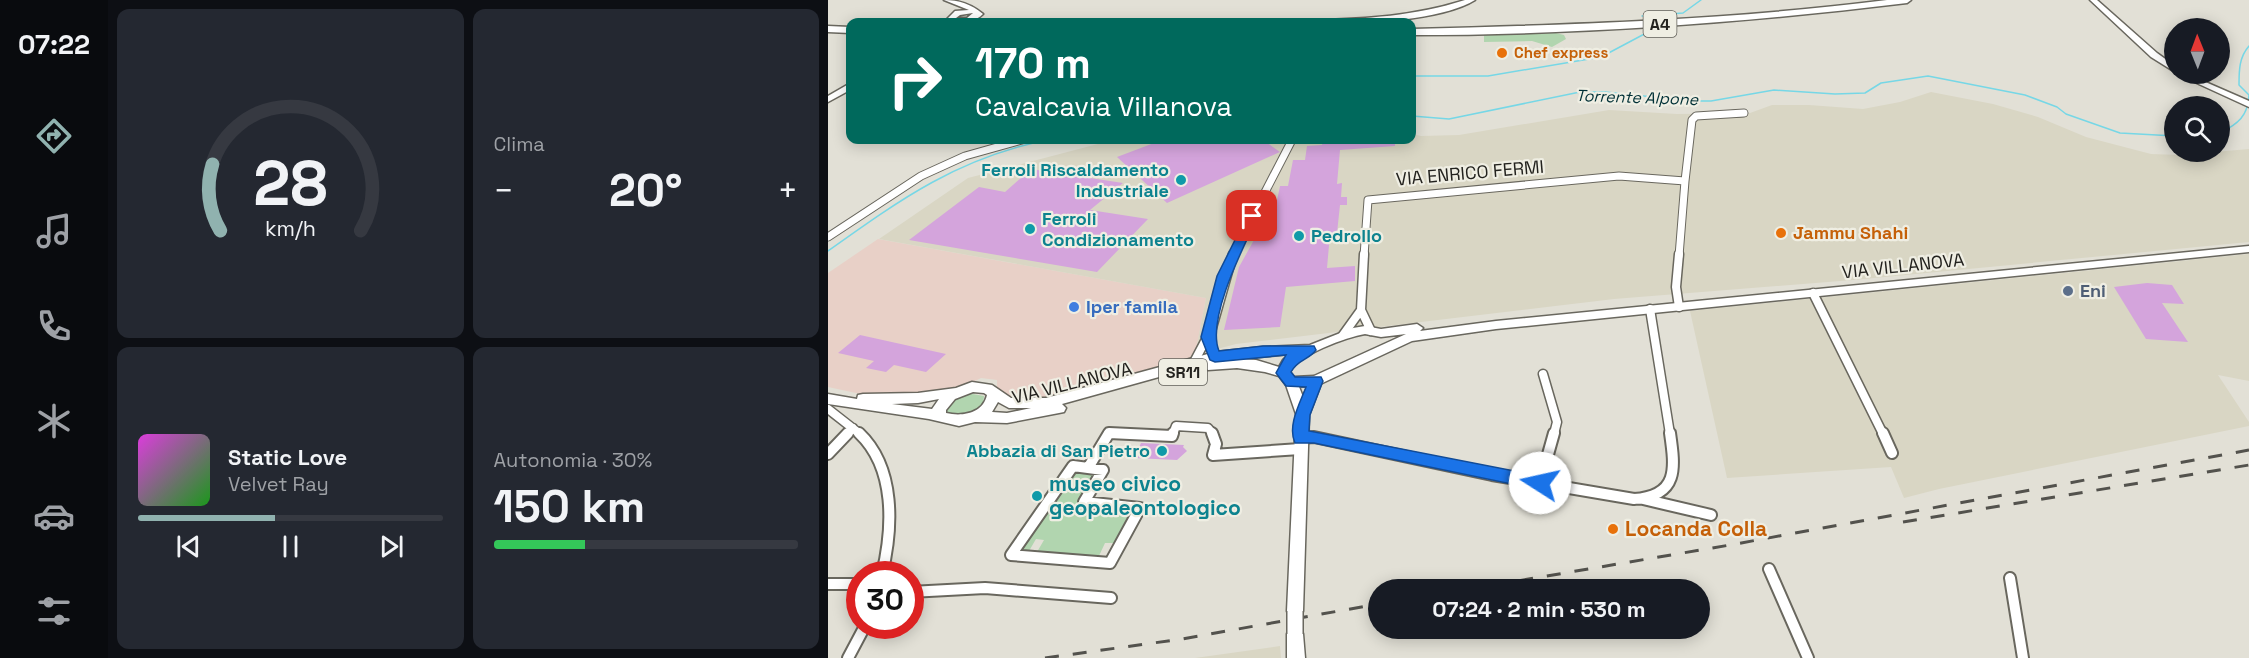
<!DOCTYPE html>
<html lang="it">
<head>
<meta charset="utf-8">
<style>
  body { margin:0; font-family:"Space Grotesk",sans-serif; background:#242831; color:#f1f3f6; height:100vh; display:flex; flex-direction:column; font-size:22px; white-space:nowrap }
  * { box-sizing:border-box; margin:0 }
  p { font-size:20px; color:#9ea1a6 }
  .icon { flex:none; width:33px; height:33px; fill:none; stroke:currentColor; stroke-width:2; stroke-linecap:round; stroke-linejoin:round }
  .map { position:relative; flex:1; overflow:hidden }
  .drawer { display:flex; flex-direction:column; gap:9px; padding:9px; background:#0d0f14; width:720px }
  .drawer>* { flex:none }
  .hud { position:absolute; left:18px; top:18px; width:570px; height:126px; border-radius:12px; box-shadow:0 3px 15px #0003; background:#00695c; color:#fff; overflow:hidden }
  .needle { width:39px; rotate:359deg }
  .tools { position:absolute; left:1336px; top:18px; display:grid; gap:12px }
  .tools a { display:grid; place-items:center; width:66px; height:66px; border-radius:50%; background:#171b24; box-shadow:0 3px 15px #0003; font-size:30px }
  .speed { position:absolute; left:18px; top:561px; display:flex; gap:12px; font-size:30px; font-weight:700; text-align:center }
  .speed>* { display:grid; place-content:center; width:78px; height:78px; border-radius:50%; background:#171b24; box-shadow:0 3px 15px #0003; line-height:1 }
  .speed .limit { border:9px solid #d22; background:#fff; color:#111 }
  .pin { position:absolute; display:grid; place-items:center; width:51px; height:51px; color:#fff; margin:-26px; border-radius:12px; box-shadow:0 3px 9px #0006 }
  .me { position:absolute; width:66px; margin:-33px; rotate:280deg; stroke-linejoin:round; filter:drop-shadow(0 0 4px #0008) }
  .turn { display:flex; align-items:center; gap:21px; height:126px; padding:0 30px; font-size:27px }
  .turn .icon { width:78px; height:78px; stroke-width:2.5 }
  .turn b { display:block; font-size:42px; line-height:51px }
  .big { font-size:45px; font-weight:800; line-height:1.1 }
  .drawer .tile { flex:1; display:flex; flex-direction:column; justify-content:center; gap:9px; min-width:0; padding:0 21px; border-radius:12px; background:#242831 }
  .drawer .dial { align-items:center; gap:0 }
  .dial svg { height:156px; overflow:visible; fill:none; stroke:#363941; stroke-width:7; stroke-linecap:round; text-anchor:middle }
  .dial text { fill:#f1f3f6; stroke:none }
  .song { display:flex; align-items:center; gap:18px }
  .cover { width:72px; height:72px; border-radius:9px; background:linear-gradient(135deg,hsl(300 70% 55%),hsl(120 70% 35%)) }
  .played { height:6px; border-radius:3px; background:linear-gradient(90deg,#90b2af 45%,#363941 45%) }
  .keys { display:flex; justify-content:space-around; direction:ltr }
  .heat { display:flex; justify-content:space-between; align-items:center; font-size:33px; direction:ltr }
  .charge { height:9px; border-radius:4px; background:linear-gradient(90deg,#34c759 30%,#363941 0) }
  .drawer .tiles { flex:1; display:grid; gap:9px; grid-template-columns:repeat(2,1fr) }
  .trip { position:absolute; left:540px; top:579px; width:342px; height:60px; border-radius:30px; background:#171b24; box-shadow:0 3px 15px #0003; font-weight:800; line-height:60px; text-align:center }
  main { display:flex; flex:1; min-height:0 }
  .tab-bar { display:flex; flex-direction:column; width:108px; justify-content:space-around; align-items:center; background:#090b0e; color:#9ea1a6 }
  .tab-bar .icon { width:42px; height:42px }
  .tab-bar .active { color:#90b2af }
  .tab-bar b { font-size:27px; color:#f1f3f6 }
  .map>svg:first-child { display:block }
</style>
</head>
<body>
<main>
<nav class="tab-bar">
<b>07:22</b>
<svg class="icon active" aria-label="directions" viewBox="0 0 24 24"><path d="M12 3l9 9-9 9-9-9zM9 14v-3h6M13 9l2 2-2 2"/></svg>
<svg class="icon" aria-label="music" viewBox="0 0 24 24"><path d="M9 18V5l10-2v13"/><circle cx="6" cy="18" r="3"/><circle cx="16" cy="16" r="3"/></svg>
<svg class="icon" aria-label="phone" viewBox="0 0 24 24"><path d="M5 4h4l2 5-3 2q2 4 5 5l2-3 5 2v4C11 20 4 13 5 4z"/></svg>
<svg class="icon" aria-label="climate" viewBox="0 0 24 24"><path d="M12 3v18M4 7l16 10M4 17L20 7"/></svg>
<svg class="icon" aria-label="car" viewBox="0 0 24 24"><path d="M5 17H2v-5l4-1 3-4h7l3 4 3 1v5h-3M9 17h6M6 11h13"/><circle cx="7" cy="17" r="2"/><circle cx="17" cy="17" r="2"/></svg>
<svg class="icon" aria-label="filters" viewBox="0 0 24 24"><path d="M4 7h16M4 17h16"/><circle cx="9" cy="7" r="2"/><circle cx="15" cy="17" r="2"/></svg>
</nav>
<section class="drawer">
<div class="tiles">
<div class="tile dial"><svg viewBox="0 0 100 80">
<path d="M14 69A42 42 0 1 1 86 69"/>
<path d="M14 69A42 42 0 0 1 10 35" stroke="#90b2af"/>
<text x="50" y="56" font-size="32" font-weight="700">28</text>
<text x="50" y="72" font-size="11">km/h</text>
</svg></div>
<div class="tile"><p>Clima</p>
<div class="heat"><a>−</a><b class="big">20°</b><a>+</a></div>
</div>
<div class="tile">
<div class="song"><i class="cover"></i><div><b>Static Love</b><p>Velvet Ray</p></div></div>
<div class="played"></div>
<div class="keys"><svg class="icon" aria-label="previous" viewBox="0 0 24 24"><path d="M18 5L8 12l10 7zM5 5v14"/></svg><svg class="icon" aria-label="pause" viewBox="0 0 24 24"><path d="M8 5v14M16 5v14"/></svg><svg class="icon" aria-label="next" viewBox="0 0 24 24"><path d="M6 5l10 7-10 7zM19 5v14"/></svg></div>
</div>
<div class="tile"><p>Autonomia · 30%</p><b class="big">150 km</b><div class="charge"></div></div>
</div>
</section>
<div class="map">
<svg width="1421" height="658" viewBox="0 0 1421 658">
  <rect width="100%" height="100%" fill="#e2e0d6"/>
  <path fill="#e8d0c7" d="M50 239 378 298 367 355 364 360 214 401 182 399 169 388V380L153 378 135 387 95 395 42 396 0 387V273Z"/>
  <path fill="#d9d6c4" d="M1103 92 1165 104 1210 117 1258 137 1323 154 1352 155 1421 149V242L1025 280 786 299 408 344 367 355 378 298 51 239 140 178 285 140H584V134L593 136 631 135 781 110 849 114 922 113 944 105H981L1035 109 1072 102Z
    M1421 254V381L1390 375 1421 422V426L1111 489 1076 498 1063 467 899 478 862 311Z
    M452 646 453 658H367Z"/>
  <path fill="#b1d5af" d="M728 33 736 35 738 39 724 47 704 41 656 42V34Z
    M139 393 156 396 155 405C145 413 130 419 118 412L123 400Z
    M245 473 266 475 251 503 254 506 302 512 286 543H277L270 558 209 552 216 540 208 539 201 551 193 550Z"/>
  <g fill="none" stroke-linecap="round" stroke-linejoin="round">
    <path stroke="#76d7e6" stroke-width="1.5" d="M814 16 855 13 873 0
      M584 76H660L773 57 822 31
      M584 116 621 119 752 92H777L864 101H883L946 90 1007 94 1037 93 1053 83 1100 76 1197 95 1229 107 1238 114 1292 133 1347 136
      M1392 133C1410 124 1420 116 1421 95L1411 85C1411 71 1411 57 1421 46
      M0 251C73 199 130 158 219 140"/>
  </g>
  <path fill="#d4a4dc" d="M334 140H435L452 152 339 203 289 157Z
    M495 140H567V146L512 150 509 184 514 183 513 197H519V205H512L509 233 502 234 499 268 527 266V281L458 287 452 327 396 330 411 267 426 240 441 239 452 186H460L465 160H477L479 146 494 145Z
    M203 169 295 183 262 210 320 219 269 272 81 240 151 187 177 192Z
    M1319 283 1344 285 1356 304 1334 303 1360 342 1318 339 1286 287Z
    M32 335 118 354 98 372 66 365 58 372 38 368 46 361 10 353Z
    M313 443 356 445 355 447 359 451 349 460 306 458Z"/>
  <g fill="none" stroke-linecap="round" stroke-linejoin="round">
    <defs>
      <path id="street-far3" d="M903 114 916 113"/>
      <path id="street-far2" d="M857 181 864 120 868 116 916 113
        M0 237 93 176 137 156 194 140
        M404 256 464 140
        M536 256 540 200 791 176 857 181 851 256"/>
      <path id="street-far1" d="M851 254 848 287 851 307
        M985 293 1055 434
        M822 309 842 434
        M533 310 543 331
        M515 335 533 310 536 254
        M380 337 387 357
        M366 362 384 328 405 254
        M715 374 729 422 726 434
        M0 409 32 434
        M19 434 25 428
        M280 434H311
        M345 434 348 426 380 428 385 434"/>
      <path id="street" d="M31 433C68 468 65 528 54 574
        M384 433 388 444 385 455 472 449
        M1055 433 1064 453
        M473 438 486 437 664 475 806 499C851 496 847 468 842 433
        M0 454 20 433
        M245 466 275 470 256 502 312 508 282 563 183 555Z
        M260 468 281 433 344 436 345 433
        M712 483 726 433
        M815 499 883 515
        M941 569 980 658
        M1182 578 1195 658
        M0 584H32
        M82 592 157 588 283 598
        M20 658 37 626"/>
      <path id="secondary" d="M116 0C131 0 143 4 155 14 144 25 129 22 116 22L127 11 141 10ZM145 13 139 18H128L132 15Z
        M637 0H647C614 21 522 26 482 22L486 20C538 19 587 16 637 0Z
        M1262 0H1269L1329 53 1347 66V72L1323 57Z
        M1349 74H1359L1421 101V107Z
        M19 85H22V90L0 102V96Z
        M488 376 493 378 494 381 481 415 475 611 473 617 467 619 461 617 459 611 468 414 457 382 458 379H468L475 397 483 378Z
        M467 626 473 628 475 634 477 658H459V634L461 628Z"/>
      <path id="primary" d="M1421 246V252L668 329 584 341 488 386 463 387 458 385 451 376 437 372 409 368 380 370 374 365 234 404 238 408 236 412 231 413 179 423 147 422 131 426 101 419 0 404V394L29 399 30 395 35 394 90 393 128 388 144 382 164 385 183 398H218L387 352 435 347 482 345 525 328 537 326 553 329 589 324 595 328 592 331 668 321ZM537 334 553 337 578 334 486 376 466 377 462 372C469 355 519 337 537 334ZM462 354 455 360 451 367 428 360 410 359ZM145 392 156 393 159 395C155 413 135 417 118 413V410L127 399ZM111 399 104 409 64 404 90 403ZM170 402 181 408H203L179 413 164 412Z"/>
      <path id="highway" d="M1059 0H1083L1079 3C915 23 749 35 584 35V29C743 25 901 20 1059 0Z
        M0 26 22 27V33L0 32Z"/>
    </defs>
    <use href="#street-far3" stroke="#69675e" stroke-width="8"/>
    <use href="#street-far2" stroke="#69675e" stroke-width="9"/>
    <use href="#street-far1" stroke="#69675e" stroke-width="11"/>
    <use href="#street" stroke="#69675e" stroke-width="14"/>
    <use href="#secondary" stroke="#69675e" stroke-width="3"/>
    <use href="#primary" stroke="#69675e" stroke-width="3"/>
    <use href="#highway" stroke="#69675e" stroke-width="3"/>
    <use href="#street-far3" stroke="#fff" stroke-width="5"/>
    <use href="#street-far2" stroke="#fff" stroke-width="7"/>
    <use href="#street-far1" stroke="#fff" stroke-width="8"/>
    <use href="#street" stroke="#fff" stroke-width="10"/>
    <use href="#secondary" fill="#fff" fill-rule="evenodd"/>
    <use href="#primary" fill="#fff" fill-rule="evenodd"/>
    <use href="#highway" fill="#fff" fill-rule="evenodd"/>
    <path stroke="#53524d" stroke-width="3" stroke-dasharray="14 14" stroke-linecap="butt" d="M1075 522 1421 465
      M636 590 902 545 1421 450
      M217 658 354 639 550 604"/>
    <defs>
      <path id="secondary-bridge" d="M467 611V634"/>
    </defs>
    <use href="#secondary-bridge" stroke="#69675e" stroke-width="18" stroke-linecap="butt"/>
    <use href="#secondary-bridge" stroke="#fff" stroke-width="15"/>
  </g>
  <path fill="#1a73e8" stroke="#114b97" stroke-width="1.5" d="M424 212 430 216C416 246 378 319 391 351L435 346H486L488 350C481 360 470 359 463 372L467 377H493L495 381 482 415 481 431 712 476 717 478 720 483 717 488 712 490 486 443H467C459 426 472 403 478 387L458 386 448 373 458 355 387 362 382 360 373 337 389 276 419 216Z"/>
  <g fill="#e8710a" stroke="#efeee3" stroke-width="2">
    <circle cx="674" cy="53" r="6"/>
    <circle cx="953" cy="233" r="6"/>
    <circle cx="785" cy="529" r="6"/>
  </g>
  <g fill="#0f9aa8" stroke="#efeee3" stroke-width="2">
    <circle cx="353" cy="180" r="6"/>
    <circle cx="202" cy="229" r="6"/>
    <circle cx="471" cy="236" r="6"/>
    <circle cx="334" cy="451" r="6"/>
    <circle cx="209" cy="496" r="6"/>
  </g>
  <circle fill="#5c6f8a" stroke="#efeee3" stroke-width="2" cx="1240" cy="291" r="6"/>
  <circle fill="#3f7fe0" stroke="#efeee3" stroke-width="2" cx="246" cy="307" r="6"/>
  <g text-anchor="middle" stroke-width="4.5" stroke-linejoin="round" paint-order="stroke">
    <g font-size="15" font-weight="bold" fill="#c56008" stroke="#efeee3" text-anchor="start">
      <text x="686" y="58">Chef express</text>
    </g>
    <g fill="#efeee3" stroke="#605f59" stroke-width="1.5">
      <rect x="815.5" y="11" width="33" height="26" rx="4.5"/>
      <rect x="331" y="359" width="48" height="26" rx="4.5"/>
    </g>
    <g font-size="16" font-weight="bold" fill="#23221e">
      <text x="832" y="30">A4</text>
      <text x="355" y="378">SR11</text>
    </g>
    <g font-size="16" font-style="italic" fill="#003036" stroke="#efeee3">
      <text transform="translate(809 97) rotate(2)" y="6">Torrente Alpone</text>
    </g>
    <g font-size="18" font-weight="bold" fill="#0d838f" stroke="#efeee3" text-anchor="end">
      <text x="341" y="176">Ferroli Riscaldamento<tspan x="341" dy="21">Industriale</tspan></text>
      <text x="214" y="225" text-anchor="start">Ferroli<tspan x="214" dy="21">Condizionamento</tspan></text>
      <text x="483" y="242" text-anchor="start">Pedrollo</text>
      <text x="322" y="457">Abbazia di San Pietro</text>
    </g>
    <g font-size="18" fill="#23221e" stroke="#efeee3">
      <text transform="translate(642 173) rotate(-5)" y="6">VIA ENRICO FERMI</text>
      <text transform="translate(1075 266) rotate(-6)" y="6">VIA VILLANOVA</text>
      <text transform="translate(244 383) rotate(-14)" y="6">VIA VILLANOVA</text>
    </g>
    <g font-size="18" font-weight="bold" fill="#c56008" stroke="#efeee3" text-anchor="start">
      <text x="965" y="239">Jammu Shahi</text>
    </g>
    <g font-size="18" font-weight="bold" fill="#4e5e75" stroke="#efeee3" text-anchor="start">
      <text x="1252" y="297">Eni</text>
    </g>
    <g font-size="18" font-weight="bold" fill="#366cbe" stroke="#efeee3" text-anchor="start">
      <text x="258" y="313">Iper famila</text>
    </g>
    <g font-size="21" font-weight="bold" fill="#0d838f" stroke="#efeee3" text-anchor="start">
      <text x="221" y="491">museo civico<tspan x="221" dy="24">geopaleontologico</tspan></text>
    </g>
    <g font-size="21" font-weight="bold" fill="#c56008" stroke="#efeee3" text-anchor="start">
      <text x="797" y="536">Locanda Colla</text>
    </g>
  </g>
</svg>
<div class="tools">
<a><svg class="needle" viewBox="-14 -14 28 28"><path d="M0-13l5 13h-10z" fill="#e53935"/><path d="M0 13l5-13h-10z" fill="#9ea1a6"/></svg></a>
<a><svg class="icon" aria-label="search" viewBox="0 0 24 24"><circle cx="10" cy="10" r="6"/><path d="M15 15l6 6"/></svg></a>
</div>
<div class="speed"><div class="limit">30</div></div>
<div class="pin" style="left:424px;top:216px;background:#d93025"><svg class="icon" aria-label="arrive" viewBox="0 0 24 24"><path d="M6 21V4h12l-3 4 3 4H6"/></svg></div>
<svg class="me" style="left:712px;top:483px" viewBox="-20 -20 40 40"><circle r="19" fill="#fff"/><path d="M0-13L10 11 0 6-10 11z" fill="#1a73e8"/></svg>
<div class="trip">07:24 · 2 min · 530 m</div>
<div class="hud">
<div class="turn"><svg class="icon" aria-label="right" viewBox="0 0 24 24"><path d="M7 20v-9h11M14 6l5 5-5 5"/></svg><div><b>170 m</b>Cavalcavia Villanova</div></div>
</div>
</div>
</main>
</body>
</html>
